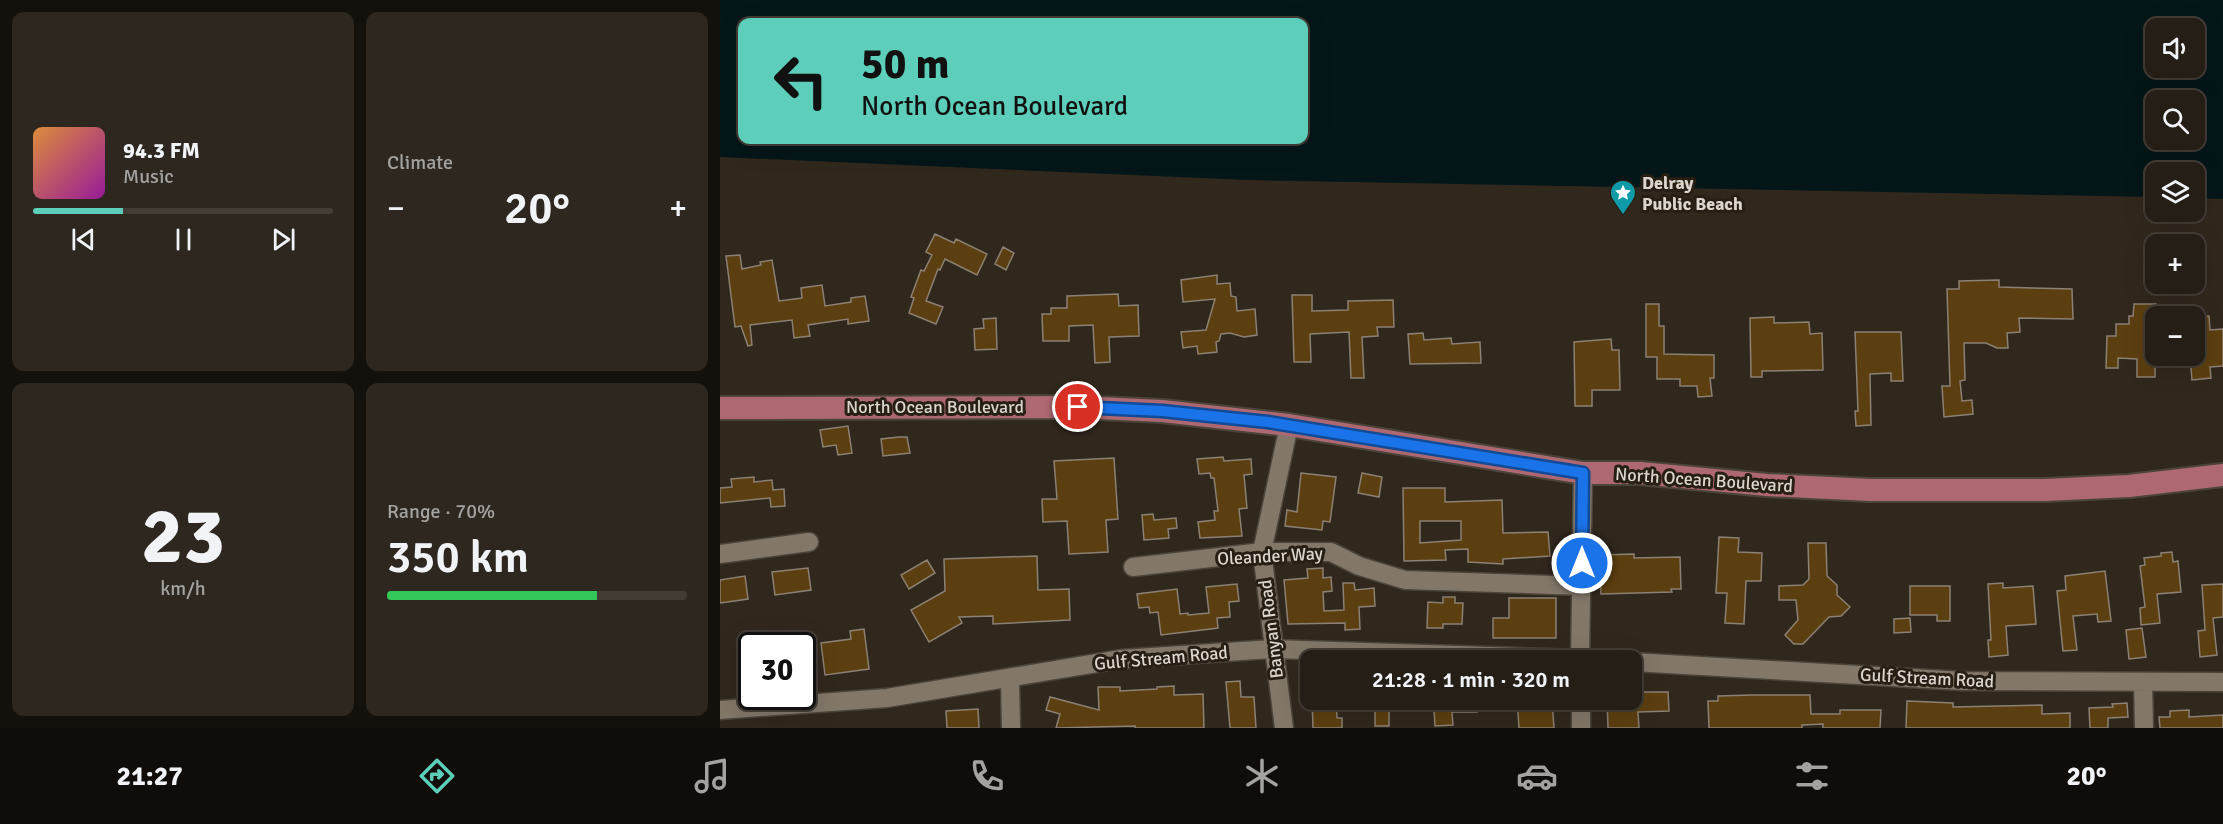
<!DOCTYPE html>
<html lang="en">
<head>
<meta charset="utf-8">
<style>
  body { margin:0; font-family:Signika,sans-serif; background:#2d271f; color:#f1f3f6; height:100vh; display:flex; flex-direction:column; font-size:22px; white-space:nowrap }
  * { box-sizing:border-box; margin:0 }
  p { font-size:20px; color:#a3a2a1 }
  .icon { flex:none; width:33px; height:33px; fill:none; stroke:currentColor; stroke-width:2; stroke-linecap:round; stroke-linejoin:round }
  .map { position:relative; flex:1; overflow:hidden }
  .sheet { display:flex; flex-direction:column; gap:12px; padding:12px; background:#14100c; width:720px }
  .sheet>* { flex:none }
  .top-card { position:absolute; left:18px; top:18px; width:570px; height:126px; border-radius:12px; box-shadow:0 6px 24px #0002,0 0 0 2px #423c35; background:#5cceba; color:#111; overflow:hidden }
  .buttons { position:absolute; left:1425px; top:18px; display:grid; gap:12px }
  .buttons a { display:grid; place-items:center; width:60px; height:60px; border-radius:12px; background:#251e16; box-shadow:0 6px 24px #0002,0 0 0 2px #423c35; font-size:30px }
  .speed { position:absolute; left:18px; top:632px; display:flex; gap:12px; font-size:30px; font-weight:700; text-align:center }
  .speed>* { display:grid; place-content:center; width:78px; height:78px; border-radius:50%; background:#251e16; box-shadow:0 6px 24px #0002,0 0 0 2px #423c35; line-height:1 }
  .speed .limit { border:3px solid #111; border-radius:9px; background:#fff; color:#111 }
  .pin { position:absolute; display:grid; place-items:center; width:51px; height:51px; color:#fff; margin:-26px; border:3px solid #fff; border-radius:50%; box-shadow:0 2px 6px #0007 }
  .me { position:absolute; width:66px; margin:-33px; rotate:0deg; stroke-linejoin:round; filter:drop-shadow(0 0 4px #0008) }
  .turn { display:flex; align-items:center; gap:21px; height:126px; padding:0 24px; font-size:27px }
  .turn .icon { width:78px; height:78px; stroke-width:2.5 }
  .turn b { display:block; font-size:42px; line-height:51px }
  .big { font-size:45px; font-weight:600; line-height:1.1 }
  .sheet .card { flex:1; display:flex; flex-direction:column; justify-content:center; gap:9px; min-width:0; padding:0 21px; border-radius:12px; background:#2d271f }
  .sheet .dial { align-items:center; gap:0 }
  .dial b { font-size:78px; line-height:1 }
  .song { display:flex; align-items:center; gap:18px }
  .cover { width:72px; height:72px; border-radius:9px; background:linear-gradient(135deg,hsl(30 70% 55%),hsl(300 70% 35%)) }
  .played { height:6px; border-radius:3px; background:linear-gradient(90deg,#5cceba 30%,#423c35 30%) }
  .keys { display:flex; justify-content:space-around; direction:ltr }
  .heat { display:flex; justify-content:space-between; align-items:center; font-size:33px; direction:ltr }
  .charge { height:9px; border-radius:4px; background:linear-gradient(90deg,#34c759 70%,#423c35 0) }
  .sheet .tiles { flex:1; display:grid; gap:12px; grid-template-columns:repeat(2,1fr) }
  .trip { position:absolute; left:580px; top:650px; width:342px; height:60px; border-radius:12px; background:#251e16; box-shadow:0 6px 24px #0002,0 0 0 2px #423c35; font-weight:600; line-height:60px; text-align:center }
  .dock { display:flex; height:96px; justify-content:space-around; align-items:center; background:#0f0c09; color:#a3a2a1 }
  .dock .icon { width:42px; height:42px }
  .dock .on { color:#5cceba }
  .dock b { font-size:27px; color:#f1f3f6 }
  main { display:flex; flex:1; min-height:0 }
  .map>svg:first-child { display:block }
</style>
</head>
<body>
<main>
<section class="sheet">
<div class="tiles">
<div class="card">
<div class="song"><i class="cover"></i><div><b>94.3 FM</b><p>Music</p></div></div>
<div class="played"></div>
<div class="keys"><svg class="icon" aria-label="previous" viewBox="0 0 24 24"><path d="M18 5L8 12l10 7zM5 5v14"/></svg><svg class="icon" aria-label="pause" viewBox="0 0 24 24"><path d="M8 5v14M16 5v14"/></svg><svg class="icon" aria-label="next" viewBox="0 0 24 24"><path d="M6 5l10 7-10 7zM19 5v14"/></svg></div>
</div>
<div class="card"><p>Climate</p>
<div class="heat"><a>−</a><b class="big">20°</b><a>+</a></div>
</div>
<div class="card dial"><b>23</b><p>km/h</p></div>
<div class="card"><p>Range · 70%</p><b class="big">350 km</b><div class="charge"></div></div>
</div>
</section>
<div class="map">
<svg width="1503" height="728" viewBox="0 0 1503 728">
  <rect width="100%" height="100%" fill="#31281d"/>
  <path fill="#051619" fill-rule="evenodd" d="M0 0H1503V199L1475 198 1474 172H1436L1435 197 528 180 0 157ZM22 22H584V140H22ZM1436 28H1474V68H1436ZM1436 100H1474V140H1436Z"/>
  <path fill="#5c3f10" stroke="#8b8073" stroke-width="1.5" fill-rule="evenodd" d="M215 234 234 243 236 239 267 254 257 275 225 259 220 270 218 269 206 301 223 307 216 324 189 313 194 298 191 297 201 270 204 271 212 255 206 252Z
    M283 247 294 253 286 270 275 264Z
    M20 255 22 269 41 265 40 262 52 260 59 301 82 298 81 288 102 285 105 306 131 302V298L145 296 149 321 128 324V319L88 325 90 336 74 338 72 320 30 325 32 345 28 346 21 326 15 327 6 256Z
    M497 275V284L510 283 511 296 516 297 517 311 535 309 537 335 524 337 510 333 501 334 499 341 496 342 497 352 478 354 477 346 463 348 461 332 486 330 495 299 463 302 461 280Z
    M1279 280V287L1352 289 1353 319 1299 318 1300 332 1287 333 1288 348H1277L1266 343H1244L1245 380 1240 381 1242 401 1252 400 1253 414 1224 417 1222 386H1230L1227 289H1239V281Z
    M398 294 399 306 418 305 419 336 389 337 390 362 375 363 373 325 349 326V341H323L322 314H331V308H347V296Z
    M572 295H592V311L628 310V301L673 300 674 327H657L658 336 642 337 644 378H631L629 332 590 334 591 362H574Z
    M926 304H939V326H944V354L994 355V378H990L992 396 978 397 977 386H960V379H937V357H926Z
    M1414 304H1436L1435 377H1417V359L1398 358V368H1386L1387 336H1396V324H1409V316H1413Z
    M1489 316 1490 330 1503 329V366L1490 367 1491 378 1472 380 1470 356H1474V317Z
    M1054 317V323L1089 322 1090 334 1102 333 1103 370 1042 371V377H1031L1030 318Z
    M276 318 277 349 255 350 254 329 264 328 263 319Z
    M1135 332H1181L1183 381H1171V373L1150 374 1151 425 1136 426 1135 411H1138Z
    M703 333 704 340 731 338 732 344 760 342 761 363 690 364 688 334Z
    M891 339 892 350H899L900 390H872V406H855L854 342Z
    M128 426 132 453 118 455 116 445 103 447 100 430Z
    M179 437H187L190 453 163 456 161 439Z
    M503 457 504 461 531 459 532 474 524 475 527 508 519 509 522 536 480 538 478 522 495 520 494 511H498L494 478H491L490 473 479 474 477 459Z
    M394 458 398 519 386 520 388 552 349 554 347 521 323 522 322 499H337L334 461Z
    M581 473 616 477 610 522 603 521 602 530 565 526 567 510 577 512Z
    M642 473 662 477 659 497 638 493Z
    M34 477V482L52 480 53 490 64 489 65 506 51 507 50 498 0 503V488L12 487 11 479Z
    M683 488H725V502L782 500 783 533 828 532 830 556 783 559V564L748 562V549L725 550 726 560 684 561ZM700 521H741V540L700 543Z
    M433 514 434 520 456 518 457 528 448 529 449 538 424 540 422 515Z
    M999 537 1019 538 1018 552 1042 553 1041 581H1026L1024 624 1005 623 1007 593H996Z
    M1088 543H1106L1107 576 1117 585V595L1130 607 1121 616 1109 617 1083 644H1074L1065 635 1078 620 1076 600H1059V586L1083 585 1089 579Z
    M1452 552 1453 562 1458 561 1461 592 1437 594 1440 623 1421 625 1420 608 1425 607 1420 566 1425 565 1424 558 1441 556V553Z
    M914 554V558L960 557 961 589H951L952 592 881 594 880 555Z
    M317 556 318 590 349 589 350 620 273 624V616L239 617 242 623 209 642 191 610 225 591 224 559Z
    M207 560 215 573 189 589 181 575Z
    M88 568 91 590 55 595 52 572Z
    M603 568V578L611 577 612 591 603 592 604 611 624 610 623 583H634L635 590 654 588 655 606 639 607 640 629 625 630V623L568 624 564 580 588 578 587 569Z
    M1385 571 1391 621 1378 622 1377 614 1353 616 1357 650 1343 651 1337 591 1346 590 1345 576Z
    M25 576 28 599 0 603V580Z
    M1283 583V588L1313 586 1316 624 1286 626 1288 655 1269 657 1268 640H1271L1268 584Z
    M517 584 519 601 509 602 510 617 497 618 498 628 441 635 438 612 430 613 429 607 419 608 417 594 457 589 460 614 468 613V615L489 613 486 587Z
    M1503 584V617L1493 618 1497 655 1480 657 1478 631 1485 630 1482 585Z
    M1190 586H1230V621H1217V615H1190Z
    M723 597H735V603H743L742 624H723V628H707L708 602 723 603Z
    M789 598H836V638H773V618H789Z
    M1190 618 1191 632 1174 633V619Z
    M1422 628 1426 657 1409 659 1406 630Z
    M144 629 149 669 105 675 101 643 131 639 130 631Z
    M520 681 521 697H534L536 728H510L506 682Z
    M454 686V695L483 694 484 728H415V726L336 728 340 714 326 710 330 697 379 710 378 687H400V691L437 689V687Z
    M912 692H948L949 711 918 712 919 728H888L887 699H912Z
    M1032 695H1090L1091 714H1120V710H1161L1160 728H1103V724L1082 725V728H989L988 701H998V696Z
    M592 699H616L617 718H622V728H593Z
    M655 699H756L757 712H732L733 725 715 726 714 710 669 711V726H655Z
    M797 699 832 700 834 728H799Z
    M1187 701 1233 703V707L1322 705V714L1350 713V728H1186Z
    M1407 703 1408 717 1388 718V728H1370L1369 708 1393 707 1392 704Z
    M258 709 259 728H227L226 711Z
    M1469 710V717L1503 715V728H1440L1439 717H1450V711Z"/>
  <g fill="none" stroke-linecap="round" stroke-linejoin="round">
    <defs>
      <path id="minor" d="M0 554 89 542
        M413 567 542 552H611L639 566 685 580 862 586
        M860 660 863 473
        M912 662 1243 681 1503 682
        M290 679 291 728
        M1423 683 1424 728
        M861 699V728
        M0 710 167 698 401 659 553 649 886 660
        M564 728 542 552 569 425"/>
      <path id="major" d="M0 408 358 407 442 411 569 425 863 473H920L1047 485 1151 490H1325L1409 486 1503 475"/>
    </defs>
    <use href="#minor" stroke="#4b443a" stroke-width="21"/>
    <use href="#major" stroke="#4b443a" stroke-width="26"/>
    <use href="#minor" stroke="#827769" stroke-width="18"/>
    <use href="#major" stroke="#ae6871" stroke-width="22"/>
  </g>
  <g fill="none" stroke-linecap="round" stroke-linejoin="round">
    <defs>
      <path id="route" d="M358 407 442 411 548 422 863 473 862 563"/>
    </defs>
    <use href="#route" stroke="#114b97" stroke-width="15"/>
    <use href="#route" stroke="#1a73e8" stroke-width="10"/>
  </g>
  <defs>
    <symbol id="sight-pin" viewBox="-11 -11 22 30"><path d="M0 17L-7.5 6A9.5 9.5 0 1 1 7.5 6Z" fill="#0f9aa8" stroke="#271f13"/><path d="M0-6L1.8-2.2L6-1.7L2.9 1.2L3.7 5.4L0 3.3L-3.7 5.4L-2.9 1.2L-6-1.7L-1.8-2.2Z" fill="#fff"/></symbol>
  </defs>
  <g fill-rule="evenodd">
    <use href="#sight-pin" x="888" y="178" width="30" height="40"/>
  </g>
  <g text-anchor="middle" stroke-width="6" stroke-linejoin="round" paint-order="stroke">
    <g font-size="18" font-weight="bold" fill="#dbd5cd" stroke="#271f13" text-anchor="start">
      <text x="922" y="189">Delray<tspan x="922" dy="21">Public Beach</tspan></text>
    </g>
    <g font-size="18" fill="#dbd5cd" stroke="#271f13">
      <text x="215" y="413">North Ocean Boulevard</text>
      <text transform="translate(984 480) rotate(4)" y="6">North Ocean Boulevard</text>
      <text transform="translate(550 556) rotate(-3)" y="6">Oleander Way</text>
      <text transform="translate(551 629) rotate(-97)" y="6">Banyan Road</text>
      <text transform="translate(441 658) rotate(-5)" y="6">Gulf Stream Road</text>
      <text transform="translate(1207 678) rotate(3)" y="6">Gulf Stream Road</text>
    </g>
  </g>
</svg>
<div class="buttons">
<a><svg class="icon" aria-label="sound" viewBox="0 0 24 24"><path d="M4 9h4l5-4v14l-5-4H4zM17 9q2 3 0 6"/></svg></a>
<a><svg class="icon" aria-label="search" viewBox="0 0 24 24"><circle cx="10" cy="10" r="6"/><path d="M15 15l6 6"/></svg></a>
<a><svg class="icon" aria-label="layers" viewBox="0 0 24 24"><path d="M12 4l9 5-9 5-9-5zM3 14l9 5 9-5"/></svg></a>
<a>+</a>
<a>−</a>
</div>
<div class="speed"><div class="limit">30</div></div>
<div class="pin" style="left:358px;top:407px;background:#d93025"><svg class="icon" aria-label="arrive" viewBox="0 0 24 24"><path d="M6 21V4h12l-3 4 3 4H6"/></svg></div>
<svg class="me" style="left:862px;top:563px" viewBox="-20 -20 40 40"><circle r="17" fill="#1a73e8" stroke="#fff" stroke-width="3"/><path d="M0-11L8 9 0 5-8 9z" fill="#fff"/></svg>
<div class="trip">21:28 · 1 min · 320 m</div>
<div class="top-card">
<div class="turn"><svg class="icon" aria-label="left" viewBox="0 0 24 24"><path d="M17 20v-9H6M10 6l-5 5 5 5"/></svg><div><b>50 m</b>North Ocean Boulevard</div></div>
</div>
</div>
</main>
<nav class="dock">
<b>21:27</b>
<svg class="icon on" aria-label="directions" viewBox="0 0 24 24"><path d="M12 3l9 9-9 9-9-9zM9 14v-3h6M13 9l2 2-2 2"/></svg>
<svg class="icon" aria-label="music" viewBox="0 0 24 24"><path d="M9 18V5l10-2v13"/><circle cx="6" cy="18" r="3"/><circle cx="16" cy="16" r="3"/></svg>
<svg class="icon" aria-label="phone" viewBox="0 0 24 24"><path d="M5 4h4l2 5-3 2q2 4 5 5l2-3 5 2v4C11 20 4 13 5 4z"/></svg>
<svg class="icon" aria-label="climate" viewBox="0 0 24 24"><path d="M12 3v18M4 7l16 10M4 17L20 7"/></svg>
<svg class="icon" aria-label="car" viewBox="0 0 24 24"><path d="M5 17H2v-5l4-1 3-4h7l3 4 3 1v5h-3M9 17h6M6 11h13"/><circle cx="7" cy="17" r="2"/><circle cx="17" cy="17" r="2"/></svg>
<svg class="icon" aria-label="filters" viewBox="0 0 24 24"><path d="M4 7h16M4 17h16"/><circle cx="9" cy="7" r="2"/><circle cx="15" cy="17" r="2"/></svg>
<b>20°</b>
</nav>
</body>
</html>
